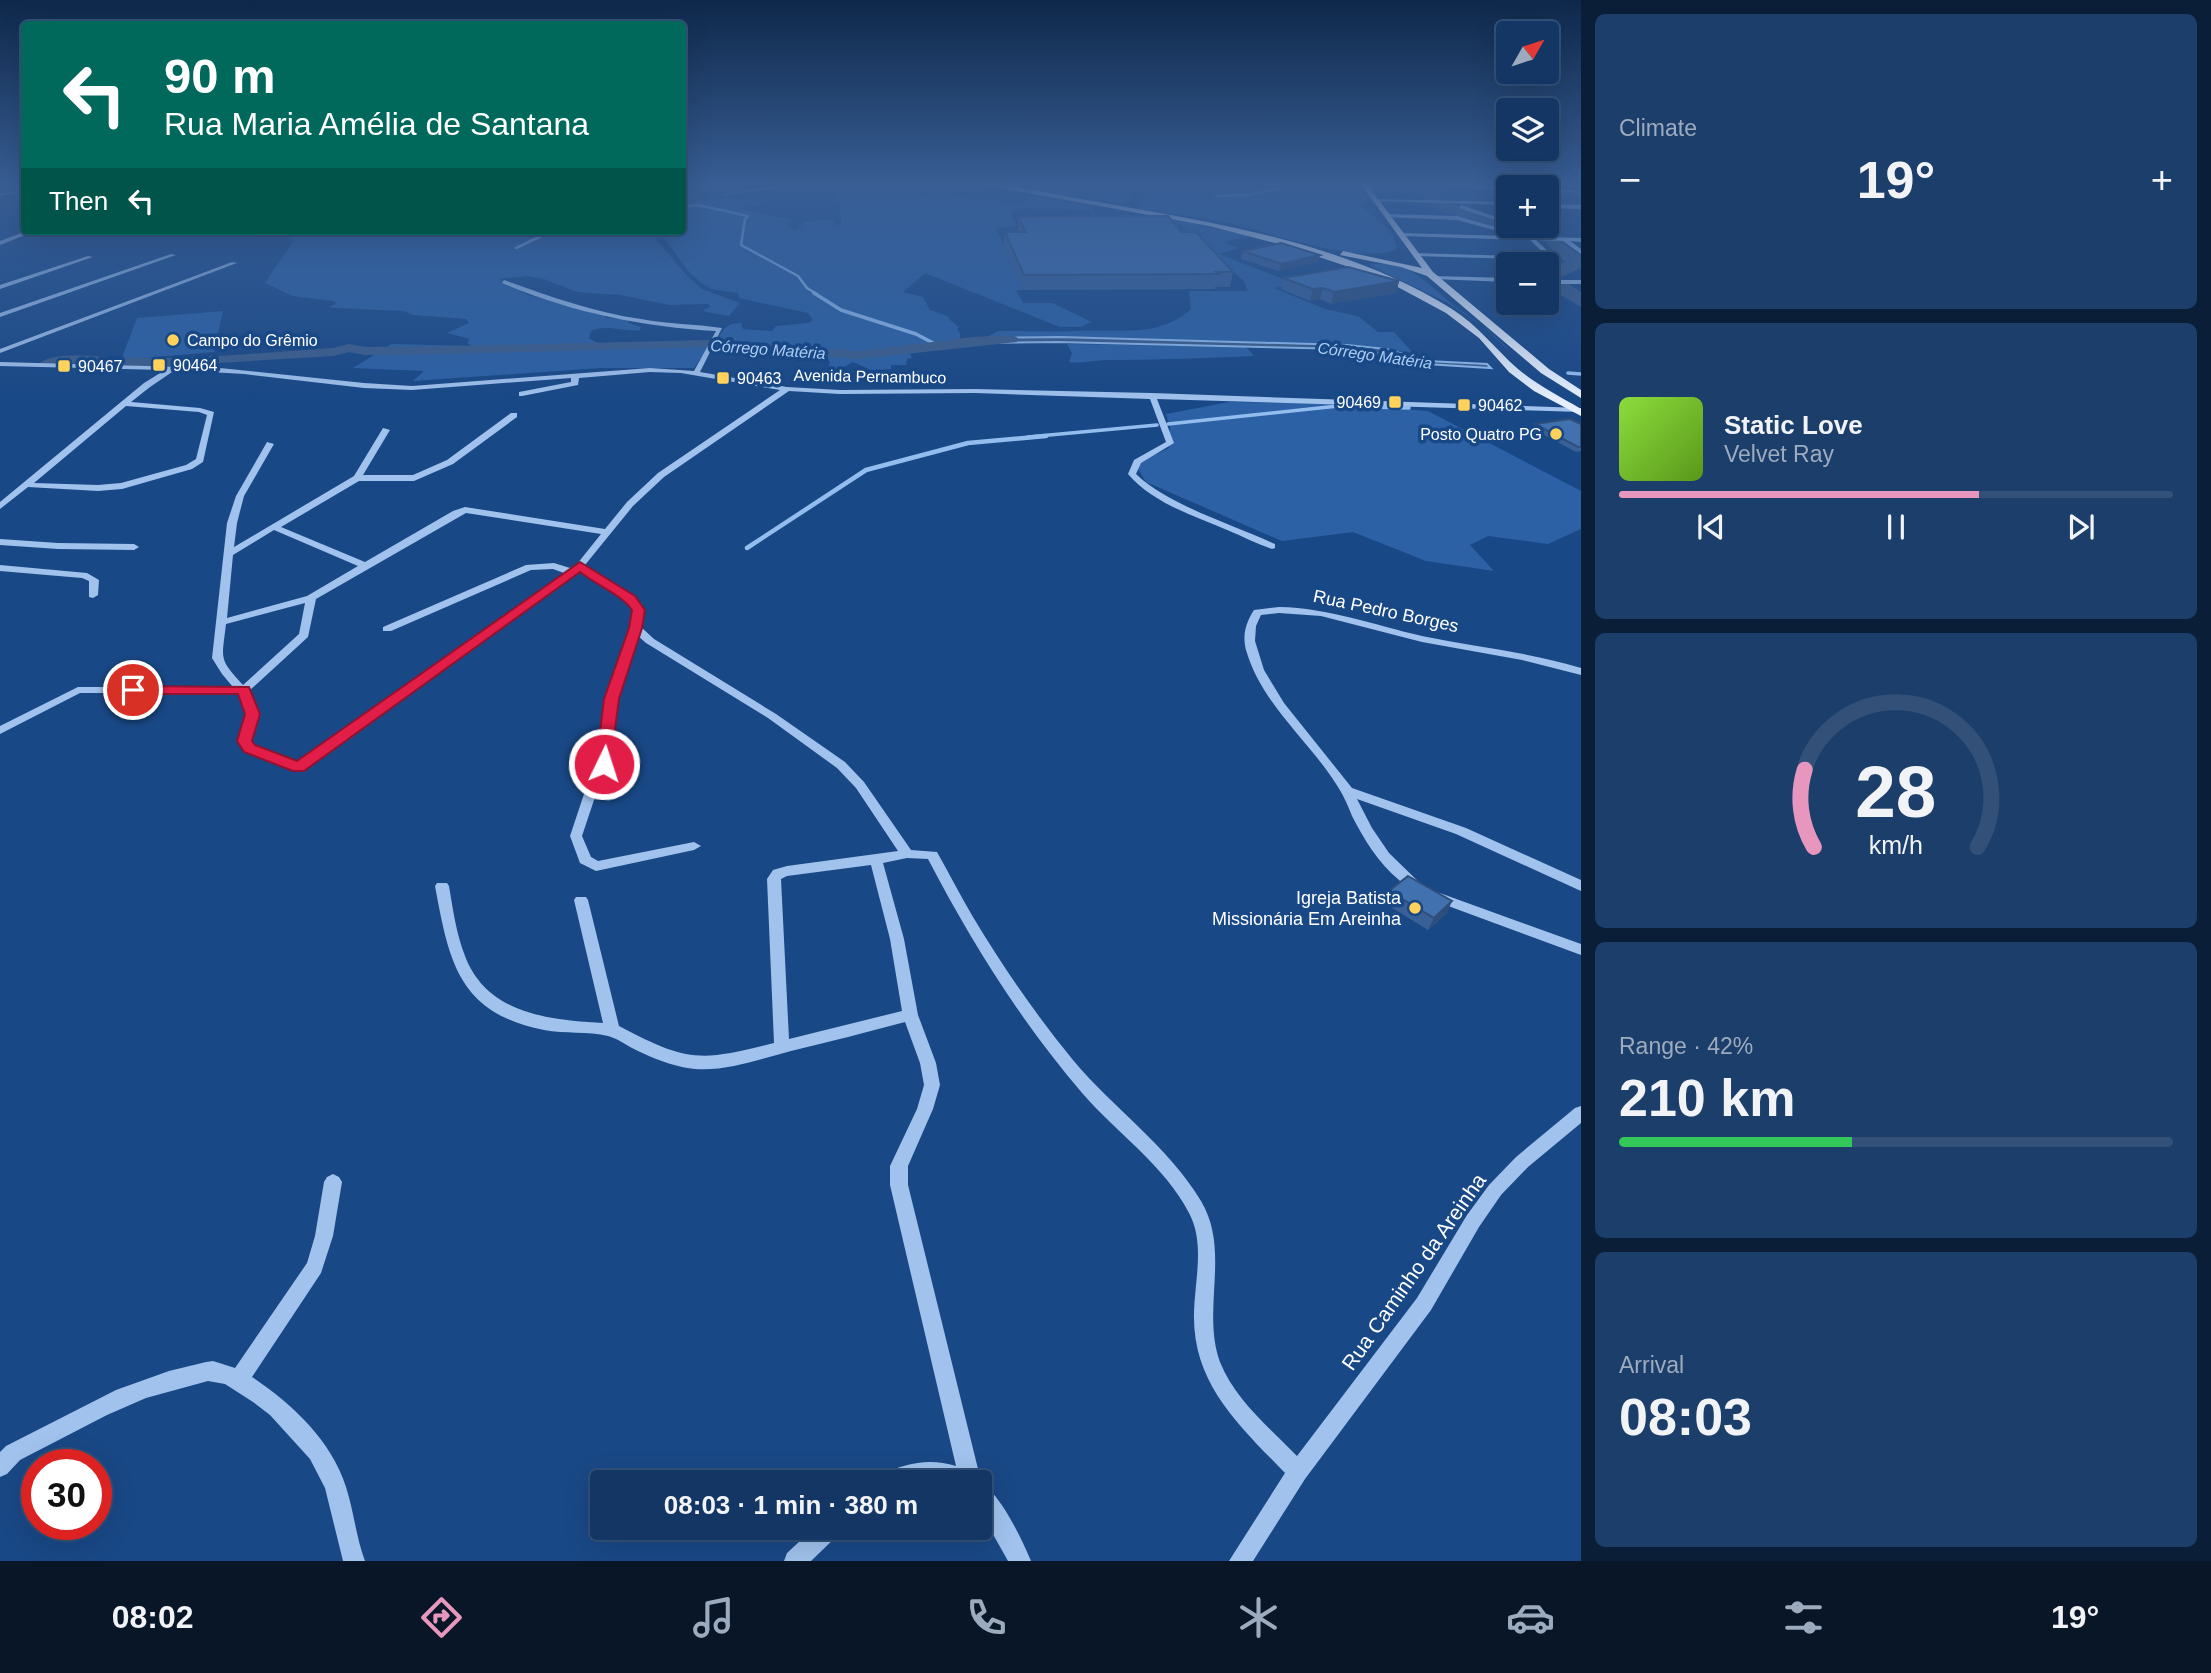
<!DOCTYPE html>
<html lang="en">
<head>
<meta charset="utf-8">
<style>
  body { margin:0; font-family:Helvetica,sans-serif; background:#1c3e6a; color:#f1f3f6; height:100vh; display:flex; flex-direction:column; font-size:26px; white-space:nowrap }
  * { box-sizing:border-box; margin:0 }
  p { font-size:23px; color:#9dabbf }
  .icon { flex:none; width:38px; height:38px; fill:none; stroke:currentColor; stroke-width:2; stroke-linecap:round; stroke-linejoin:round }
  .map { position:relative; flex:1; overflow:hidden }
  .side { display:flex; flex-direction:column; gap:14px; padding:14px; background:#0a1e37; width:630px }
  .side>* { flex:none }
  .banner { position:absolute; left:21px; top:21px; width:665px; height:214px; border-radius:7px; box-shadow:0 7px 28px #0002,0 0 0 2px #325078; background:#00695c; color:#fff; overflow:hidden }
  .needle { width:46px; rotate:51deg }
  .buttons { position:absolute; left:1496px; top:21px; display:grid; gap:14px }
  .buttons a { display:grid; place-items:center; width:63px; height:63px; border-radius:7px; background:#133664; box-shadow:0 7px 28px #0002,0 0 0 2px #325078; font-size:35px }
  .speed { position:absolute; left:21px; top:1449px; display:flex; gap:14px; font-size:35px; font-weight:700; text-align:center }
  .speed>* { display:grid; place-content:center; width:91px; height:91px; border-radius:50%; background:#133664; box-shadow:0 7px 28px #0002,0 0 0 2px #325078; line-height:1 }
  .speed .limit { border:10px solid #d22; background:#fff; color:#111 }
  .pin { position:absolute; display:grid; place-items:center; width:60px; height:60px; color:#fff; margin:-30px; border:4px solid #fff; border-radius:50%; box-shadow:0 2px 7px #0007 }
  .me { position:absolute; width:77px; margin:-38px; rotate:4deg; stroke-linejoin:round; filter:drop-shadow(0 0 5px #0008) }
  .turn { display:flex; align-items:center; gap:24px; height:147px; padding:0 28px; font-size:32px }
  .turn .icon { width:91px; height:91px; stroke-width:2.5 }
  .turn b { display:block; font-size:49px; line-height:60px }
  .then { display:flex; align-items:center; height:66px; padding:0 28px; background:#0003; gap:14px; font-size:26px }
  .big { font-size:52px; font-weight:800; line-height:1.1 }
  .side .tile { flex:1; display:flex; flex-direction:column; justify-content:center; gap:10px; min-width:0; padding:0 24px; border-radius:10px; background:#1c3e6a }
  .side .dial { align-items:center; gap:0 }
  .dial svg { height:182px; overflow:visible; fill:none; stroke:#325078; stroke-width:7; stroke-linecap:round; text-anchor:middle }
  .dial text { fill:#f1f3f6; stroke:none }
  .song { display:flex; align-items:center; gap:21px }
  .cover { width:84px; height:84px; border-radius:10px; background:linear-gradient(135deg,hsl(90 70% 55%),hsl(90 70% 35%)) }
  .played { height:7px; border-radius:4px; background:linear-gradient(90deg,#e797bd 65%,#325078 65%) }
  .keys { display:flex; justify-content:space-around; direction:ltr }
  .heat { display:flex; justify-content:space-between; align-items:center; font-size:38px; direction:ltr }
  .charge { height:10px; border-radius:5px; background:linear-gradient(90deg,#34c759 42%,#325078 0) }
  .trip { position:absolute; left:590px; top:1470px; width:402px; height:70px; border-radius:7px; background:#133664; box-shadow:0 7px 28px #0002,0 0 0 2px #325078; font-weight:800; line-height:70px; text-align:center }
  .menu { display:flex; height:112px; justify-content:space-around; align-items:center; background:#081628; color:#9dabbf }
  .menu .icon { width:49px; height:49px }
  .menu .on { color:#e797bd }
  .menu b { font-size:32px; color:#f1f3f6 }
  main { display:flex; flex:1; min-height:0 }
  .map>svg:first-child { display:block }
</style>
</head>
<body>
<main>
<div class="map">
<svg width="1581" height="1561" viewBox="0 0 1581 1561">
  <rect width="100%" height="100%" fill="#194886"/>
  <path fill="#2c61a5" d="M683 183H715L699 198 705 201 723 198 772 202 760 203 761 206 744 205 741 209 793 220 787 226 796 230 806 221 833 220 835 225H841L840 204 833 198 837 195C823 186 803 191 788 183H862L867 184 853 188 864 192 880 188 926 196 933 192 1019 205 1034 196 1091 208 1097 217H1093L1090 210 1021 208 1010 212 1017 226 996 228 1023 290H1016L1023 303H1052L1092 322 1080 327H1060L925 273 903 292 923 297 930 310 948 316 951 321 959 327 957 329 960 333V342L952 347 914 352 910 354 912 358 907 359 906 365H891V369L871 370 853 362 837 371 828 368 830 362 826 356 714 351C720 335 723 322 741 323L743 329 772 331 776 326 808 323 813 320 808 313 739 298 738 293 711 289 703 284 690 273 664 238 667 231H682L685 205Z
    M995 183H1130L1131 200 1124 204Z
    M1160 183H1349L1356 186 1367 200 1360 204C1376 222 1391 222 1397 249 1364 266 1267 232 1229 223 1199 217 1168 212 1138 208L1144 199 1141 186Z
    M1125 214 1192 223 1249 236 1223 242 1239 248 1219 254 1298 285 1274 288 1325 309 1358 316 1378 332H1394L1413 353 1347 345 1060 337 985 338 998 331C1024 331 1053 332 1078 331 1119 328 1158 339 1191 309L1189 291H1248L1243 280 1205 250 1181 225 1113 218 1114 215Z
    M287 231H660L656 239 687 276 702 289 740 303 729 316 706 312 703 310 711 307 708 304 669 305 621 295 577 292 544 279 527 276 499 279 528 295 604 314 606 318 627 319 629 323 641 327 640 330C623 333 608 323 591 331L589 338 597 343 596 346 711 343 694 368H601L413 381 424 371 353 368 392 344 472 346 467 343 470 339 447 333 469 323 466 319 413 315 404 311 334 308 329 307 336 304 334 301 293 296 265 283 294 240 286 233Z
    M1369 265C1407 258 1425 282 1451 303 1472 319 1493 332 1511 352L1482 326 1448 303Z
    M223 311 214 352 121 360 137 318Z
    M1067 344 1246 347 1254 356C1204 358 1156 360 1107 360 1094 360 1081 364 1069 362L1072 353Z
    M1229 402 1322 403 1428 411 1581 491V529L1548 544 1488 536 1470 545 1494 571 1426 561 1353 532 1282 541 1146 482 1135 464 1169 448 1170 427 1166 414Z"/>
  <path fill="#3c5e8c" stroke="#93bdef" stroke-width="2" d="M1060 337 1347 345 1386 349 1427 361 1487 364 1491 368 1410 363 1376 353 1346 349 1058 342 982 343 985 338Z"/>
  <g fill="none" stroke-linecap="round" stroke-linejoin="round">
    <path stroke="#93bdef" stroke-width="2.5" d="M1216 196 1248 195 1294 185
      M682 207 698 205 748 216 745 219 741 245 798 276 807 288 817 294
      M516 248 552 231"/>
    <path stroke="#93bdef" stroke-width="3.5" d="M814 293 841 310 916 334 935 344
      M1568 373 1581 374
      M1168 424 1338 406 1409 408
      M1028 437 1157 425"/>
    <path stroke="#93bdef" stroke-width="4.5" d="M747 548 866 470 968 443 1046 436"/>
    <path fill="#3c5e8c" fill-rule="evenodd" d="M1013 335 1019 339 1017 342 859 359 706 347 453 354 365 355 349 352 333 356 152 367 77 363 47 367 40 363C54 352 91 356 108 357 183 361 258 353 333 348L349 344 365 347 453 346 706 340 859 351 973 337Z"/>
    <path fill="#3c5e8c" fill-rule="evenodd" d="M1403 183H1419L1450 204 1508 221V226H1527L1558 234 1561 241 1581 256V268L1559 278 1581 292V307L1547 287V269L1565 262 1544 241 1438 210Z"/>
    <path fill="#a0c2ec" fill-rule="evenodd" d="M783 183H788L773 189 724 195 722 194 772 187Z
      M1449 185 1508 188V190L1447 187Z
      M24 189V191L0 196V194Z
      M1547 189 1581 191V193L1547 191Z
      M1375 199 1508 202V205L1373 201Z
      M1547 204 1581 205V209L1547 208Z
      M1461 205 1508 221V224L1459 208Z
      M1388 214 1457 216 1516 233 1513 235 1457 220 1386 217Z
      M1517 226H1525L1556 235 1553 237Z
      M27 231H35L0 245V241Z
      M1400 233 1581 238V242L1570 241 1581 249V254L1563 241 1536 240 1555 258V260L1416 256 1414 253 1548 257 1530 240 1402 236Z
      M171 254 176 255 0 317V313Z
      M88 256 93 257 0 289V285Z
      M232 262 237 263 0 353V349Z
      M1435 276 1508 278V282L1433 279Z
      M504 280C549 296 593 312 641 319 668 324 695 324 722 328L700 372 787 387 840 390 975 389 1152 393 1581 408V412L1157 399 1174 443 1141 463 1136 474C1166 504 1236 526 1275 544V548L1272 549C1257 544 1242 536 1227 530 1194 516 1151 502 1128 474L1134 460 1166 442 1150 399 975 393 840 394 789 391 664 477 633 506 585 565 641 603 643 610 641 627 654 639 776 714 845 762 864 782 911 850 937 852C949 873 960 895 973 917 1003 967 1036 1015 1073 1060 1113 1108 1169 1147 1201 1201 1231 1251 1201 1310 1220 1362 1235 1400 1270 1428 1297 1456L1417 1298 1467 1215 1489 1185 1516 1157 1575 1108 1581 1106V1123L1528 1167 1501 1195 1479 1227 1431 1310 1305 1479 1253 1561H1229L1285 1473C1239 1425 1192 1384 1194 1312 1195 1279 1205 1243 1189 1213 1165 1166 1117 1133 1083 1094 1021 1022 972 943 928 859L907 858 883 863 904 939 918 1015 936 1063 940 1085 933 1109 908 1166V1185L981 1481 980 1483 877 1482 881 1475C906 1463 929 1458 956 1466L890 1185V1166L917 1109 924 1085 920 1063 905 1022C867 1032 829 1042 791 1051 756 1060 718 1075 682 1067 664 1063 648 1056 632 1048 625 1044 616 1038 608 1036 588 1031 565 1034 544 1030 458 1013 449 961 435 886L437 883H447L449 886C453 909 456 933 465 956 487 1014 549 1020 603 1023L574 900 576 897H586L588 900 619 1026C687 1062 700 1062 774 1043L767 879 773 870 787 866 898 851 856 788 837 768 768 718 646 643 638 636 617 699 610 764 599 785 582 836 591 857 598 861 694 842 701 846 694 850 596 871 580 863 570 836 587 785 598 764 605 699 631 628 632 606 580 570 302 770 298 771C276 765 253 760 238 741 246 723 251 711 239 693H80L0 734V726L78 687H233L222 674 212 658 227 523 236 496 267 442 274 444 244 496 237 523 234 547 354 476 383 428 390 430 363 475H413L447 460 511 413H517V417L453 464 414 481H359L281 527 365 562 453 511 465 507 605 529 627 502 658 473 780 390 681 373 650 372 579 378 578 385 522 396H519V392L571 382V378L412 390 364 388 244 374 175 370 150 387 131 402 200 408 214 412 203 462 192 469 122 489 98 491 28 487 0 509V502L144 383 165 370 0 366V362L220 368 364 383 412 386 650 368 694 371 716 331C642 327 570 312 502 283ZM126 406 199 412 207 415 196 459 186 465 121 483 98 485 34 483ZM466 513 601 534 577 564 570 568 554 563 526 565 383 627V631H391L531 570 553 569 564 573 296 763C279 758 263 754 250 741 258 722 262 709 249 691L308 637 316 599ZM274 530 358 566 307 596 227 618 233 555ZM305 603 299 634 243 685C218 658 222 660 226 624ZM871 865 890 939 902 1011 789 1039 781 879 787 876Z
      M1547 280H1581V284H1547Z
      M0 539 58 543 134 544 139 547 134 550 58 549 0 545Z
      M0 565 87 573 99 580 98 595 93 598 89 597V581L82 578 0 571Z
      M1279 607C1329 608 1374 625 1422 636 1475 647 1529 652 1581 668V675L1522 660 1422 642 1321 616 1279 613 1261 615 1256 626 1255 641 1264 670 1284 703 1352 788 1466 828 1581 880V891L1456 834 1357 799 1372 828 1389 853 1424 887 1422 890C1412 893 1406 886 1399 880 1378 863 1364 839 1352 816 1348 806 1344 796 1338 787 1309 740 1262 705 1246 650 1242 635 1246 622 1254 610Z
      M1437 892 1581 944V955L1432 900 1430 897 1432 894Z
      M333 1174 339 1177 342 1182 333 1236 321 1273 252 1377C292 1404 331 1440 346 1487 354 1512 356 1537 365 1561H343L325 1488 310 1459 270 1415 253 1402 225 1384 208 1381 146 1398 107 1415 20 1460 7 1474 0 1477V1452L6 1446 116 1390 169 1371 206 1362 213 1361 235 1368 307 1263 315 1236 324 1182 327 1177Z
      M980 1483C1000 1492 1022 1540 1031 1561H1008L980 1511Z
      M814 1528H840L837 1536 811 1561H784L787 1553Z"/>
    <path fill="#e6efff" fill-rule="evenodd" d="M973 183C1013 183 1054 195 1093 201 1215 223 1345 242 1452 309 1479 326 1495 349 1518 369 1537 385 1559 396 1581 409V416L1534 391 1509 372 1479 338 1446 313 1394 285 1349 267 1283 245 1209 226Z
      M1360 183H1366L1433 272 1549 369 1581 390V398L1541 373 1427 276 1401 267 1340 255 1343 251 1422 268Z"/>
  </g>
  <path fill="#396197" d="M1018 217 1181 232 1233 272 1230 287H1215V289L1023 290 1003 246 1005 232H1018Z
    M1243 251 1318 262 1279 271 1241 259Z
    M1283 278 1399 281 1396 293 1331 304 1320 299 1310 301 1281 289Z
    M1535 424H1581V451L1576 452 1533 429Z
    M1389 891 1447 913 1428 930 1384 903Z"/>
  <path fill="#2e4f7b" d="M1320 255 1318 262 1279 271 1281 264Z
    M1399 281 1396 293 1331 304 1334 292Z
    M1323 288 1320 299 1310 301 1313 289Z
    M1452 901 1447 913 1428 930 1434 918Z"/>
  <path fill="#4271b0" stroke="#2e4f7b" stroke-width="2" d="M1168 216 1181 232H1196L1233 272H1216L1218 274 1024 275 1005 232H1026L1018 217Z
    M1281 243 1320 255 1281 264 1243 251Z
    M1348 267 1399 281 1334 292 1323 288 1313 289 1283 278Z
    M1570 419 1581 424V447H1578L1535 424Z
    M1408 876 1452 901 1434 918 1389 891Z"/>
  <linearGradient id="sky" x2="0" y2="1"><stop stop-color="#0e284a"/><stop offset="0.46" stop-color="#385e95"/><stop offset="1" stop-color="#385e95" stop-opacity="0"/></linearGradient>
  <rect width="1581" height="401" fill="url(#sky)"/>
  <path fill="#e11d48" stroke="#92132f" stroke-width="2" d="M580 562 635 596 645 610 642 628 619 699 610 767 604 769 596 764 604 699 629 628 632 610C622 595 595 584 580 572L304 771H293L244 752 237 741 245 714 238 694H133L126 690 133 686 249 687 260 714 252 741 255 745 297 761Z"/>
  <g fill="#ffd25c" stroke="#194886" stroke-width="2.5">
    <circle cx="173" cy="340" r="7"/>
    <rect x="152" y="358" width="14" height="14" rx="3.5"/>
    <rect x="57" y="359" width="14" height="14" rx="3.5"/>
    <rect x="716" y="371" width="14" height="14" rx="3.5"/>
    <rect x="1388" y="395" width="14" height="14" rx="3.5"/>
    <rect x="1457" y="398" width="14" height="14" rx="3.5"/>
    <circle cx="1556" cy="434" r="7"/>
    <circle cx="1415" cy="908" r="7"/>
  </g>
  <g text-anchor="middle" stroke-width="7" stroke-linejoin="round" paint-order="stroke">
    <g font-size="16" fill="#fff" stroke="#194886" text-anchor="start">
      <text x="187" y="346">Campo do Grêmio</text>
      <text x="173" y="371">90464</text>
      <text x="78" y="372">90467</text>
      <text x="737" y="384">90463</text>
      <text x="1381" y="408" text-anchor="end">90469</text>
      <text x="1478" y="411">90462</text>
      <text x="1542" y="440" text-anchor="end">Posto Quatro PG</text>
    </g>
    <g font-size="16" font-style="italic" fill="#acccf4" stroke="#194886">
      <text transform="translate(768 349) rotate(4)" y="6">Córrego Matéria</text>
      <text transform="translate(1375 355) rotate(8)" y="6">Córrego Matéria</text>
    </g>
    <g font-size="16" fill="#fff" stroke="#194886">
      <text transform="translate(870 376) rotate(1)" y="6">Avenida Pernambuco</text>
    </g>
    <g font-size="18" fill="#fff" stroke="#194886">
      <text transform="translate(1386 611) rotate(12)" y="6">Rua Pedro Borges</text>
    </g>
    <g font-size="18" fill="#fff" stroke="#194886" text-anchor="end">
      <text x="1401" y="904">Igreja Batista<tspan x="1401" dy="21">Missionária Em Areinha</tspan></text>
    </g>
    <g font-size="21" fill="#fff" stroke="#194886">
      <text transform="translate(1414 1272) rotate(-55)" y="7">Rua Caminho da Areinha</text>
    </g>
  </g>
</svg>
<div class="buttons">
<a><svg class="needle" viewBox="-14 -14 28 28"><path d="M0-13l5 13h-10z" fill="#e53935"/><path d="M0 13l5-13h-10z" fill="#9dabbf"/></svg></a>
<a><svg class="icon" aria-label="layers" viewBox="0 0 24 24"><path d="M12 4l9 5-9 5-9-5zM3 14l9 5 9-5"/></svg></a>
<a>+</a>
<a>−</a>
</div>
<div class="speed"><div class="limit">30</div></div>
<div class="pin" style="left:133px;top:690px;background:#d93025"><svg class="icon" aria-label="arrive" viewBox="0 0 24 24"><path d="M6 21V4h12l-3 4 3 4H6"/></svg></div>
<svg class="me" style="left:604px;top:764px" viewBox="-20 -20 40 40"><circle r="17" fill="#e11d48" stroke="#fff" stroke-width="3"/><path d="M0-11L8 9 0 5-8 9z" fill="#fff"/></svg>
<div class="trip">08:03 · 1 min · 380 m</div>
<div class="banner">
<div class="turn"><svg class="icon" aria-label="left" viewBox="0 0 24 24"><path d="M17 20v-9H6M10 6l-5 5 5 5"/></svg><div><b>90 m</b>Rua Maria Amélia de Santana</div></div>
<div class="then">Then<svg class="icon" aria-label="left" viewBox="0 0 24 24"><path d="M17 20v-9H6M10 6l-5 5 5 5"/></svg></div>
</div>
</div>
<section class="side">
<div class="tile"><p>Climate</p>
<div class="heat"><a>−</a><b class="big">19°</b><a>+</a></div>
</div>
<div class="tile">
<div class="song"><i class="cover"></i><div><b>Static Love</b><p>Velvet Ray</p></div></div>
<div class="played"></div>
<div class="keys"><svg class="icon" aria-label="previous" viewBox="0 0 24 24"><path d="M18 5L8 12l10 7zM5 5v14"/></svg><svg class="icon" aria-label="pause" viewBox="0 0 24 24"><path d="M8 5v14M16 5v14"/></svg><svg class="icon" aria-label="next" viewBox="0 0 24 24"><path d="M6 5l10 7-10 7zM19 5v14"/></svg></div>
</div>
<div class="tile dial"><svg viewBox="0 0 100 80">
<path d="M14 69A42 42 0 1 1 86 69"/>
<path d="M14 69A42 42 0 0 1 10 35" stroke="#e797bd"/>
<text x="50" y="56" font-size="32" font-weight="700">28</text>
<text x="50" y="72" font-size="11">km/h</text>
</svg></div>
<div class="tile"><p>Range · 42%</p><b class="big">210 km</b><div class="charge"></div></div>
<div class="tile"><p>Arrival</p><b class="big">08:03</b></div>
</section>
</main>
<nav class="menu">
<b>08:02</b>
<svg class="icon on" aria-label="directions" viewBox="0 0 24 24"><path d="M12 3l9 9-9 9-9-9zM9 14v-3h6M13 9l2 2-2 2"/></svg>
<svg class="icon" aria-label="music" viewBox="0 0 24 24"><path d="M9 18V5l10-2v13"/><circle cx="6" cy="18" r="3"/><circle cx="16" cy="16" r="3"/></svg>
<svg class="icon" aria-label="phone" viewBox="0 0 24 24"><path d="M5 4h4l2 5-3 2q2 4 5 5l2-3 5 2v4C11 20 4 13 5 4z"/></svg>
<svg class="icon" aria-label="climate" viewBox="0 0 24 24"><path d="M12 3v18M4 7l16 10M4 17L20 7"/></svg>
<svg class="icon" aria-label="car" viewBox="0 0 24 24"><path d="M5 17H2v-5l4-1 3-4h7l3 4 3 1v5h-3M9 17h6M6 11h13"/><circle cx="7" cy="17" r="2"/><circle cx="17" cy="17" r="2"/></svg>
<svg class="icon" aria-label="filters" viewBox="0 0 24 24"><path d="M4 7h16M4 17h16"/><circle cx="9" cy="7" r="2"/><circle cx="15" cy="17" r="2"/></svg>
<b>19°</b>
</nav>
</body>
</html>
